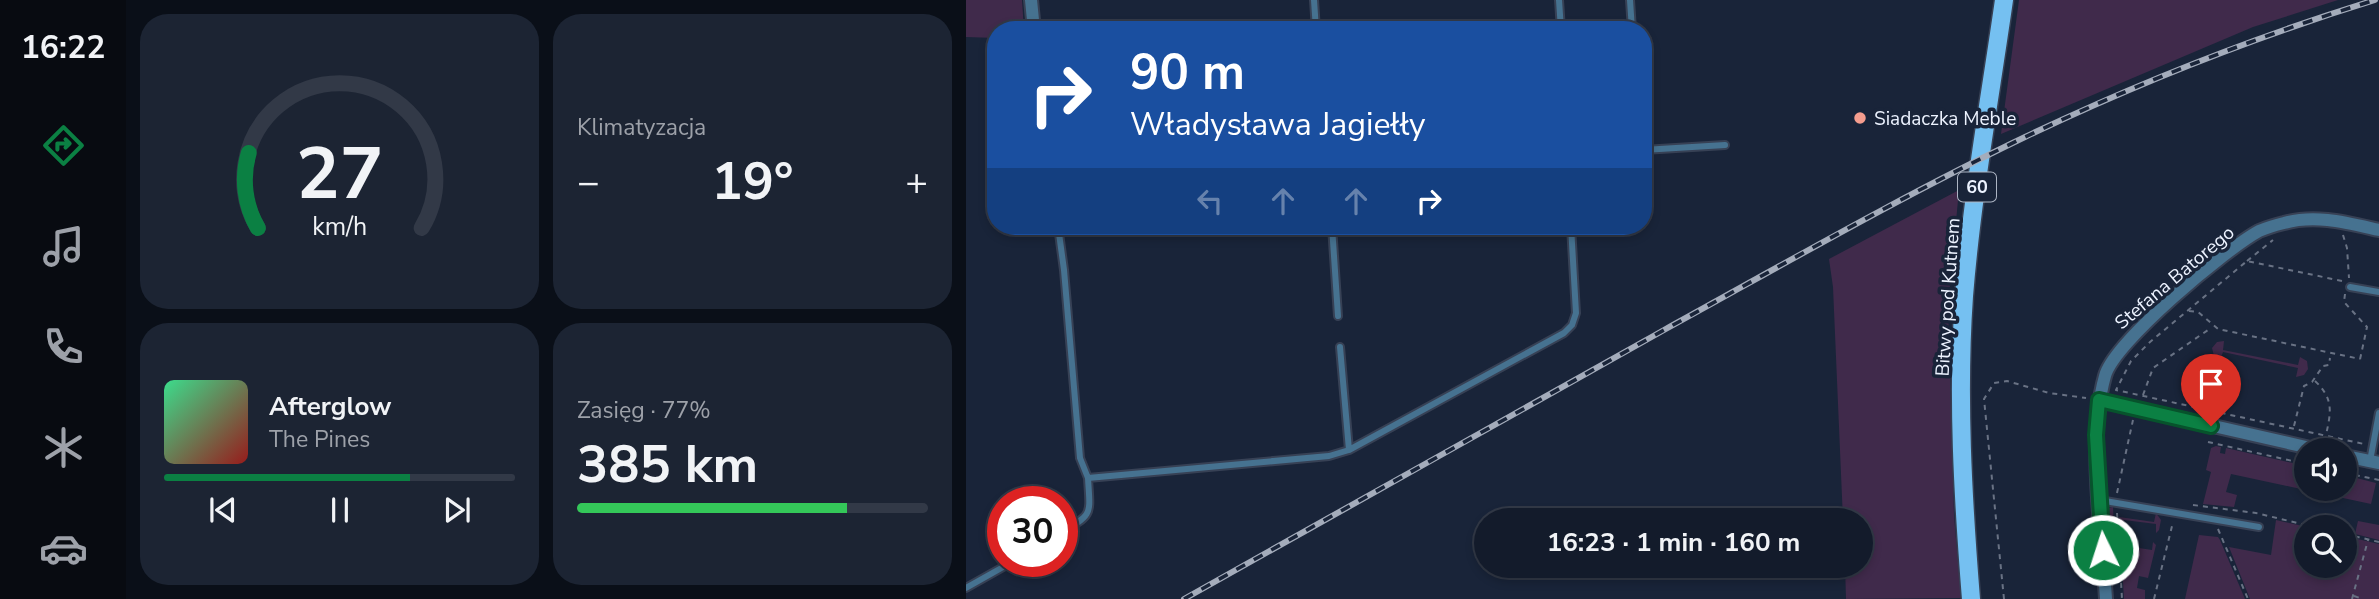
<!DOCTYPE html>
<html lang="pl">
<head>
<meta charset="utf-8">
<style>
  body { margin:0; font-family:"Nunito Sans",sans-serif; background:#1c2433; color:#f1f3f6; height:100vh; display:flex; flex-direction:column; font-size:26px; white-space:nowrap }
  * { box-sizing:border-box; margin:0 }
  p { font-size:23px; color:#9da1a9 }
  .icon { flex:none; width:38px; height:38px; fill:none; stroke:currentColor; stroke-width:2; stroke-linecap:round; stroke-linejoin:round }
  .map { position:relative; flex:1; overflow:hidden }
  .details { display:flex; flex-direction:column; gap:14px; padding:14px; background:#0a0f18; width:840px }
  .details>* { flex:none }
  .banner { position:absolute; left:21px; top:21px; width:665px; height:214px; border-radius:28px; box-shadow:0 4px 10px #0003,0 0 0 2px #323947; background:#1a4fa0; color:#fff; overflow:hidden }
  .tools { position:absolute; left:1328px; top:438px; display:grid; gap:14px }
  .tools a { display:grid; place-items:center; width:63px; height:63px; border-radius:50%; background:#131b2b; box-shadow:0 4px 10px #0003,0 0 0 2px #323947; font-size:35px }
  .speed { position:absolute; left:21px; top:486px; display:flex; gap:14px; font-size:35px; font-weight:700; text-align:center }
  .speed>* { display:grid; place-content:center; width:91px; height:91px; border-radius:50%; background:#131b2b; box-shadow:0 4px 10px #0003,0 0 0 2px #323947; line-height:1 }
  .speed .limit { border:10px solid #d22; background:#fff; color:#111 }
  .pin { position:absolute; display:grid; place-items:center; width:60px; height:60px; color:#fff; margin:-72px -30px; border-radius:50% 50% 50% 0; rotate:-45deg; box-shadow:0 0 7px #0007 }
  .pin .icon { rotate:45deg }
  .me { position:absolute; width:77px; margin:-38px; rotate:356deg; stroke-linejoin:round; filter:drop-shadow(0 0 5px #0008) }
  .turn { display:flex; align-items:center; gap:24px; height:147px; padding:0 28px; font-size:32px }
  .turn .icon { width:91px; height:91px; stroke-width:2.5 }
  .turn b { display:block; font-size:49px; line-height:60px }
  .lanes { display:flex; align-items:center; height:66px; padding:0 28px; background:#0003; justify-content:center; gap:35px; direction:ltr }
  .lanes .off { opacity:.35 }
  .big { font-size:52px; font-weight:700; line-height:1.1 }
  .details .widget { flex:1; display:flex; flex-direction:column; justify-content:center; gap:10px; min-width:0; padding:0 24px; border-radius:28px; background:#1c2433 }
  .details .dial { align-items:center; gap:0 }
  .dial svg { height:182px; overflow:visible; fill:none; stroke:#323947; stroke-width:7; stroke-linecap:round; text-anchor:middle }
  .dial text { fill:#f1f3f6; stroke:none }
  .song { display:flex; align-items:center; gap:21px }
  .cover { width:84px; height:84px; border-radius:10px; background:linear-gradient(135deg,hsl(150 70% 55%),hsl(0 70% 35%)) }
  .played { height:7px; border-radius:4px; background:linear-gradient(90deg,#0b8043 70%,#323947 70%) }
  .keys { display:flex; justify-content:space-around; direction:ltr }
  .heat { display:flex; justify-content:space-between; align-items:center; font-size:38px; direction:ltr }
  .charge { height:10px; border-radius:5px; background:linear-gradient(90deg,#34c759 77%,#323947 0) }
  .details .tiles { flex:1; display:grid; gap:14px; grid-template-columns:repeat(2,1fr) }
  .trip { position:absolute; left:508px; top:508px; width:399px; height:70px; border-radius:35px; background:#131b2b; box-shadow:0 4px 10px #0003,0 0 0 2px #323947; font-weight:700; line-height:70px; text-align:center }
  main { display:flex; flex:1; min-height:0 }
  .tabs { display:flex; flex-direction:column; width:126px; justify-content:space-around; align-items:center; background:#080b11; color:#9da1a9 }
  .tabs .icon { width:49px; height:49px }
  .tabs .on { color:#0b8043 }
  .tabs b { font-size:32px; color:#f1f3f6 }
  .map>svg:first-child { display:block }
</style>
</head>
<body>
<main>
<nav class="tabs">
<b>16:22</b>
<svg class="icon on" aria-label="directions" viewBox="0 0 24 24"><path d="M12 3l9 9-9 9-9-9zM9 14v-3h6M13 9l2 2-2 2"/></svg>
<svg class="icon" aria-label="music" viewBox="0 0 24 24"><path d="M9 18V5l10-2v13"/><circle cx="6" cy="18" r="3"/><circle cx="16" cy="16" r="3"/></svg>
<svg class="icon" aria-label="phone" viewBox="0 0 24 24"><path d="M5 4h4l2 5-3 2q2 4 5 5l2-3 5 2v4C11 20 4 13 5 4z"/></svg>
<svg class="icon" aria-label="climate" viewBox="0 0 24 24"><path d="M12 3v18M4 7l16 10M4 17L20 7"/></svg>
<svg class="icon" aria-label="car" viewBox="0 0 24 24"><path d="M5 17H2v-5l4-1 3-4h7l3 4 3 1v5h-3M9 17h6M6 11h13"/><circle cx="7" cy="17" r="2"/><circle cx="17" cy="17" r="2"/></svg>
</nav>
<section class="details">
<div class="tiles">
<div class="widget dial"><svg viewBox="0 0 100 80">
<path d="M14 69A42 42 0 1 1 86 69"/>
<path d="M14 69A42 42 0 0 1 10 36" stroke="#0b8043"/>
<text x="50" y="56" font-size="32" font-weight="700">27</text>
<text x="50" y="72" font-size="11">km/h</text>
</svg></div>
<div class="widget"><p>Klimatyzacja</p>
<div class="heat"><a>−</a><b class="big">19°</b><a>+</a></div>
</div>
<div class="widget">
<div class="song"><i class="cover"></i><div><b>Afterglow</b><p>The Pines</p></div></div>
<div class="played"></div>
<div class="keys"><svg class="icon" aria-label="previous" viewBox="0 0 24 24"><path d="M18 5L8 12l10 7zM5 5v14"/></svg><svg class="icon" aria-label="pause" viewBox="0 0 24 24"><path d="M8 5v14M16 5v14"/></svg><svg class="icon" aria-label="next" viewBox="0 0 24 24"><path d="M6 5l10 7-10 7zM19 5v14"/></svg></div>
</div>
<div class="widget"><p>Zasięg · 77%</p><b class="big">385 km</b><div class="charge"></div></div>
</div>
</section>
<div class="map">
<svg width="1413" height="599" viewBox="0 0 1413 599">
  <rect width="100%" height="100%" fill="#192439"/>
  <path fill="#402a4b" d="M0 0H56L58 30H30V38L0 37Z
    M1053 0H1372L1287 27 1035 134Z
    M993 190 982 305 988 515 995 598 880 599 879 565H894V520H877L867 287 863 259Z
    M1258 341 1257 350 1332 365 1334 357 1341 361 1342 369 1338 375 1330 377 1332 368 1257 352 1254 360 1248 356 1246 348 1251 342Z
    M1250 446 1255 447 1254 453 1259 454 1260 448 1340 466V488H1379V475L1410 483 1405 504 1265 474 1260 492 1271 495 1268 507 1237 504 1245 472 1240 470 1245 448Z
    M1147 507 1150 575 1144 573 1140 508Z
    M1190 513 1195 520 1193 530 1190 533V524L1158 520 1156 536 1161 538 1160 546 1186 550 1187 542 1190 545 1182 578 1173 576 1171 588 1179 590V599H1158L1153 517 1188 522Z
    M1310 520 1341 527 1340 565H1379V536L1413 544V599H1284L1263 547 1305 555Z
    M1392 521 1413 525V540L1389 534Z
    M1233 535 1252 537 1254 540 1279 599H1219Z"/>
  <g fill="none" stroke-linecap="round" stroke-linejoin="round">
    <defs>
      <path id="lane" d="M348 0 350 30
        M593 0 595 30
        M664 0 666 30
        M677 150 759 145
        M92 226 98 270 114 458 122 478
        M366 226 372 316
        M1384 287 1413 292
        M374 347 383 450
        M1404 461 1413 413
        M1133 500 1293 527
        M96 532C128 514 124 514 122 478L363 456 383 450 598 333 606 325 610 313 605 226
        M0 588 46 562"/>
      <path id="street" d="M65 0 68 30
        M1133 400 1353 450
        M1379 456 1413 463
        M1140 599C1136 532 1121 440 1139 376 1148 342 1260 249 1293 231 1300 228 1310 225 1318 223 1350 214 1382 223 1413 230"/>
      <path id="primary" d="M1005 599C997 499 991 396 998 296 1006 197 1024 98 1038 0"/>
    </defs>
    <use href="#lane" stroke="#374155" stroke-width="10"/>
    <use href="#street" stroke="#374155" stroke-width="16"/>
    <use href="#primary" stroke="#374155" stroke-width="21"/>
    <path stroke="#697284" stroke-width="2" stroke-dasharray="5 5" stroke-linecap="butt" d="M1377 235 1381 248 1383 278
      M1281 261 1307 240
      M1376 281 1281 261 1184 342 1165 361 1150 390 1398 444
      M1379 294 1378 302 1401 327 1393 364
      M1223 311 1232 312 1252 329 1394 359
      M1349 381C1368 399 1365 412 1360 435
      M1177 395 1187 368 1242 330
      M1328 426 1338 386 1346 382 1357 366 1363 365 1364 358
      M1242 442 1340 464
      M1379 473 1413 480
      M1151 493 1167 420
      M1227 505 1290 513 1348 527
      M1151 513 1156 599
      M1252 529 1282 599
      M1379 534 1413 542
      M1388 596 1397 599
      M1038 599 1018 399 1028 383 1041 381 1083 393 1120 398
      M1188 599 1207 522
      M1386 599 1402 540"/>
    <use href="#lane" stroke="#467290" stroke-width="6"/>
    <use href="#street" stroke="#467290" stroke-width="12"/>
    <use href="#primary" stroke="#75c0f1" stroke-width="18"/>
    <defs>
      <path id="rail" d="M218 599C378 509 538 420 698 330 818 264 936 196 1059 137 1172 83 1289 37 1409 0"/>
    </defs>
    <use href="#rail" stroke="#a4acbb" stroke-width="6"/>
    <use href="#rail" stroke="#192439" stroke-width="3.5" stroke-dasharray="10" stroke-linecap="butt"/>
  </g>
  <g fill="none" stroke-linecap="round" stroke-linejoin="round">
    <defs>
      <path id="route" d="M1137 550 1130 435 1133 400 1245 426"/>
    </defs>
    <use href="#route" stroke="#07532c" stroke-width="18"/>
    <use href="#route" stroke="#0b8043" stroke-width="12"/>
  </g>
  <circle fill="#f59d8e" stroke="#192439" stroke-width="2.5" cx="894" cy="118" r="7"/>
  <g text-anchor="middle" stroke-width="7" stroke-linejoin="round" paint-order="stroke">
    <rect fill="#192439" stroke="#adb5c4" stroke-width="2" x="992" y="172.5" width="38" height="29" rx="5"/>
    <g font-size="18" font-weight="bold" fill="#edf3ff">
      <text x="1011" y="193">60</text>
    </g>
    <g font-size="19" fill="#edf3ff" stroke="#192439" text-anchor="start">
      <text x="908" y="125">Siadaczka Meble</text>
    </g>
    <g font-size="19" fill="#edf3ff" stroke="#192439">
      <text transform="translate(1208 277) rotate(-40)" y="7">Stefana Batorego</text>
      <text transform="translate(981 297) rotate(-86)" y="7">Bitwy pod Kutnem</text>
    </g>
  </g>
</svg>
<div class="tools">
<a><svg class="icon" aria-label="sound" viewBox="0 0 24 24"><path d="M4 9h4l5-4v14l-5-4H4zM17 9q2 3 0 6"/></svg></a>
<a><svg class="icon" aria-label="search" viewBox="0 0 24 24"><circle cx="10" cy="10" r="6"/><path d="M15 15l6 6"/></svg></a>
</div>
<div class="speed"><div class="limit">30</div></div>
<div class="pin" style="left:1245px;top:426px;background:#d93025"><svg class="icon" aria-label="arrive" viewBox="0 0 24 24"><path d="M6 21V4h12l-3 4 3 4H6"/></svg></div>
<svg class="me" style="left:1137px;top:550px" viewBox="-20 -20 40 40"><circle r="17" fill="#0b8043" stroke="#fff" stroke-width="3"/><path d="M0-11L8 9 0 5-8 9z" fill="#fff"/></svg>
<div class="trip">16:23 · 1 min · 160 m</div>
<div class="banner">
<div class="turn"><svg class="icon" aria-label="right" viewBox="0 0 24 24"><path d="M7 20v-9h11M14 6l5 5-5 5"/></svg><div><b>90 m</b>Władysława Jagiełły</div></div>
<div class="lanes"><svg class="icon off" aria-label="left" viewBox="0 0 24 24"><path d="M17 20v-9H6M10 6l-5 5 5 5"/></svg><svg class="icon off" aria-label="ahead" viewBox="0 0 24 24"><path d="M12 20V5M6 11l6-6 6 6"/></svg><svg class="icon off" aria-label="ahead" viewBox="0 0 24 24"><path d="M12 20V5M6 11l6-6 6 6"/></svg><svg class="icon" aria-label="right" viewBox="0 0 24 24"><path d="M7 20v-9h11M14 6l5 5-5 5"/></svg></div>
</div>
</div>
</main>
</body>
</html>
